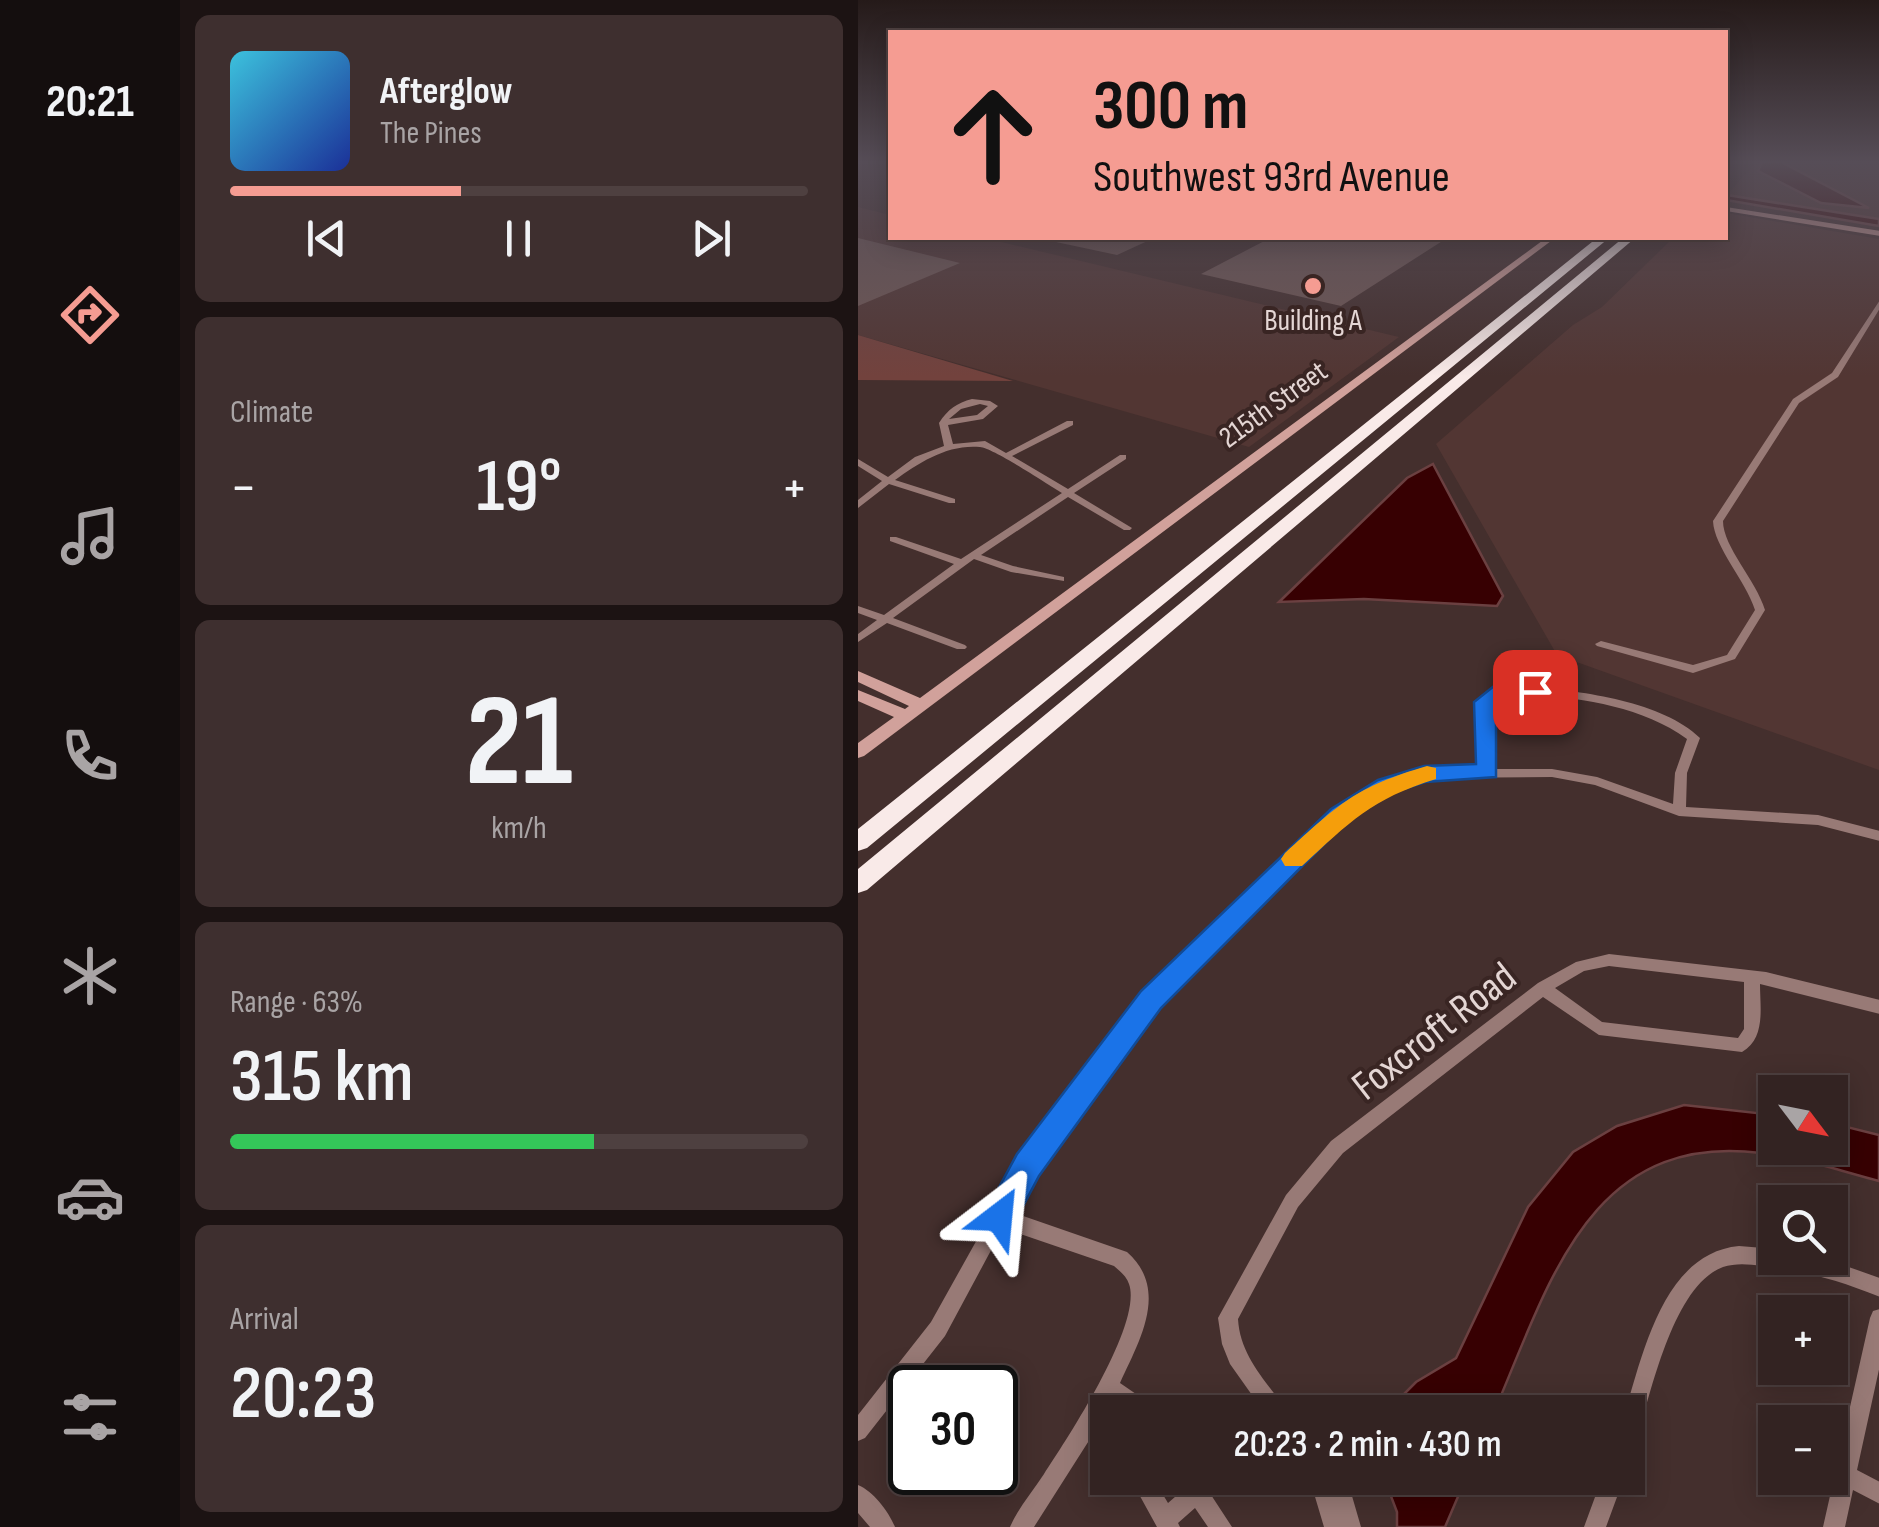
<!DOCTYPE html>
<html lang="en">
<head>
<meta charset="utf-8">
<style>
  body { margin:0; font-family:"Sofia Sans Condensed",sans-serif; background:#3e2f2f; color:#f1f3f6; height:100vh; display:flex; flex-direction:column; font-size:38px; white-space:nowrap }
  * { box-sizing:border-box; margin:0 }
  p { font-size:32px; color:#a9a4a5 }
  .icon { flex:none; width:55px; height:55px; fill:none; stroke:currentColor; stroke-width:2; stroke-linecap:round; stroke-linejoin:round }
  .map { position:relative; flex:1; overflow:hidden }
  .side { display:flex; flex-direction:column; gap:15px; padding:15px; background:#1c1313; width:678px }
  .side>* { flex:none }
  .guide { position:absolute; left:30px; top:30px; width:840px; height:210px; border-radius:0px; box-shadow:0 5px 25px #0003,0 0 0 2px #4e4040; background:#f59c92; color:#111; overflow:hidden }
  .needle { width:65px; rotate:122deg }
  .fabs { position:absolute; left:900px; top:1075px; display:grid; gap:20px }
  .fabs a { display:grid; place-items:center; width:90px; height:90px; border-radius:0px; background:#332322; box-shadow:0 5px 25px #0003,0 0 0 2px #4e4040; font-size:50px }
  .speed { position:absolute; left:30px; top:1365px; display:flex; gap:20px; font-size:50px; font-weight:700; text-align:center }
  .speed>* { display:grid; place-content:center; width:130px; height:130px; border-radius:50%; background:#332322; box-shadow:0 5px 25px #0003,0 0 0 2px #4e4040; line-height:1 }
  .speed .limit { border:5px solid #111; border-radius:15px; background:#fff; color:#111 }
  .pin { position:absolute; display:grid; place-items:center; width:85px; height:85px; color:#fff; margin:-42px; border-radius:20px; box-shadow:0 5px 15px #0006 }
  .me { position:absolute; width:110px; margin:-55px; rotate:29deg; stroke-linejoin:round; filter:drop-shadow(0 0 8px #0008) }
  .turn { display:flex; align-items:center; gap:35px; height:210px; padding:0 40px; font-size:45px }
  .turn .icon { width:130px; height:130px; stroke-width:2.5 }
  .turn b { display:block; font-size:70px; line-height:85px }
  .big { font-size:75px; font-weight:600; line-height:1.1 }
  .side .widget { flex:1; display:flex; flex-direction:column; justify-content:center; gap:15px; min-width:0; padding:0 35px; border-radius:15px; background:#3e2f2f }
  .side .dial { align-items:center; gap:0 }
  .dial b { font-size:130px; line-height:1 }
  .song { display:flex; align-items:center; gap:30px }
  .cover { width:120px; height:120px; border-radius:15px; background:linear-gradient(135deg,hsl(190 70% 55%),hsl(230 70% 35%)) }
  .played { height:10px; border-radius:5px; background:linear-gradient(90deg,#f59c92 40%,#4e4040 40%) }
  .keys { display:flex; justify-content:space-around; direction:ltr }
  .heat { display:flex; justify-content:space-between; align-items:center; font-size:55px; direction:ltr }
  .charge { height:15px; border-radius:8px; background:linear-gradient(90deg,#34c759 63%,#4e4040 0) }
  .trip { position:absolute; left:232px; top:1395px; width:555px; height:100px; border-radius:0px; background:#332322; box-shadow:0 5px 25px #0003,0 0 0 2px #4e4040; font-weight:600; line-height:100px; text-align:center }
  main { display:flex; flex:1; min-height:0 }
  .dock { display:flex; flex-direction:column; width:180px; justify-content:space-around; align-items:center; background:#140e0e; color:#a9a4a5 }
  .dock .icon { width:70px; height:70px }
  .dock .current { color:#f59c92 }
  .dock b { font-size:45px; color:#f1f3f6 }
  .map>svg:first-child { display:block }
</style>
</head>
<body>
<main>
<nav class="dock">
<b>20:21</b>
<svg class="icon current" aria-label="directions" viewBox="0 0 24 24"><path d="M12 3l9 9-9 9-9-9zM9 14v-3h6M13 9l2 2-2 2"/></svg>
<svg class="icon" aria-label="music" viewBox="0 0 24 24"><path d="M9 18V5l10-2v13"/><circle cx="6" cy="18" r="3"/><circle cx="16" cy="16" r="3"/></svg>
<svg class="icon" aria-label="phone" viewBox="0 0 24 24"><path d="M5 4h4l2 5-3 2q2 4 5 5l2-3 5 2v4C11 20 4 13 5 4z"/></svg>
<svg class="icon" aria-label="climate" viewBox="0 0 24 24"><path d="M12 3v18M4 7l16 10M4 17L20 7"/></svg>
<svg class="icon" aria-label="car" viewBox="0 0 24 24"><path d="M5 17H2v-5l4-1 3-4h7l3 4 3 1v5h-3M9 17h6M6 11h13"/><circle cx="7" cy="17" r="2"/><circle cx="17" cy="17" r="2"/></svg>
<svg class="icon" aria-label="filters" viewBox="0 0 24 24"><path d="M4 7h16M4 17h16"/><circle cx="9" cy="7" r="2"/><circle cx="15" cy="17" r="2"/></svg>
</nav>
<section class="side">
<div class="widget">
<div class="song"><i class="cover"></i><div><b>Afterglow</b><p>The Pines</p></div></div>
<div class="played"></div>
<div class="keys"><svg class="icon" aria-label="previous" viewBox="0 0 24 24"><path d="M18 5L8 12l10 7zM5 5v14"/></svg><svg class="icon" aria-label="pause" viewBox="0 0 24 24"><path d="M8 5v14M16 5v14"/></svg><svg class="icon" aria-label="next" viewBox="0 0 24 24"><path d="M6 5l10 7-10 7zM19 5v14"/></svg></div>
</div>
<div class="widget"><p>Climate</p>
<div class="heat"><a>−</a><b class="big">19°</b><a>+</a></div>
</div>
<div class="widget dial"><b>21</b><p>km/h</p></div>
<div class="widget"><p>Range · 63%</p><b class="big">315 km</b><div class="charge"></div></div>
<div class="widget"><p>Arrival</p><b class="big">20:23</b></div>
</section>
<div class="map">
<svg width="1022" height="1527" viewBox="0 0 1022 1527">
  <rect width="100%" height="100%" fill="#442f2d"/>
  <path fill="#523633" d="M898 162H1021V219L869 195Z
    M0 207 32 215V238H127L541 337 391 447 0 335Z
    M868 213 1021 239V770L699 655 578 444 715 325 744 307 815 238H868Z"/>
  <path fill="#72423d" d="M0 335 155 381 0 380Z"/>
  <path fill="#370002" stroke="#6b4041" stroke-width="2.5" d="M904 162H923L1011 208 963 203 900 171Z
    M869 195 1021 219V226L868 200Z
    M575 464 645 596 639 606 506 599 421 602 549 478Z
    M826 1105 917 1115 918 1148H972L973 1123 1021 1135V1181C983 1171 942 1157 903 1153 731 1131 691 1285 636 1412H528L558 1382 598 1358 670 1207 715 1152 759 1126Z
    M526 1478H608L587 1527H539V1512Z"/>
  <path fill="#705855" d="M0 238 102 263 0 306Z
    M199 238H296L259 255 198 242Z
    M412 238H589L483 306 343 274Z"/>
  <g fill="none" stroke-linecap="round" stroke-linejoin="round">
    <path fill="#987a76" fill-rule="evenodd" d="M1022 300V308L980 377 941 403 865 521C865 547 898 580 907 610L877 659 835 673 739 646 737 644 743 641 835 665 869 655 897 610C888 581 856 547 855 521L935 399 974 373Z
      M114 399 132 401 140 406 125 419 90 425 95 444 127 441 148 453 209 421H215V425L154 456 210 489 262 455H268V459L216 493 274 528 272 530H266L210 497 123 555 155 566 206 577V581L153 572 116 559 35 618 107 645 109 647 107 649H99L29 623 0 642V634L19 620 0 613V606L26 615 96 564 32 541V537H38L103 559 204 493C189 484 135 448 122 447 90 444 62 462 37 480L97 499V503H91L31 484 0 508V500L24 481 0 466V459L30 477 57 457 86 446 81 423C90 409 99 403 114 399ZM122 404 130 406 119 415 91 419 103 409Z
      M674 687C724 691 806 702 842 738L829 773 828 807 960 815 1022 831V841L960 825 821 816 737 785 694 777 567 778 506 803 298 1005 237 1083 176 1171 154 1212 269 1252C312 1290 281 1341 262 1383L294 1405 297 1412H270L253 1401 241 1422 250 1427V1448L232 1439 176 1527H152C160 1508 175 1491 186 1474 209 1439 285 1324 271 1284 269 1277 262 1271 256 1266L145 1228 87 1336 7 1438 0 1441V1415L73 1322 164 1159 225 1073 288 995 496 797 566 770 624 769C622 745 614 716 626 694L649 688ZM674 694C728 699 785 707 829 739L817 773 815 804 739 777 694 769H636L631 707 635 700 649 695Z
      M751 954 908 972 1022 1000V1014L902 984C902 1008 908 1038 884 1052L741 1035 685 997 485 1153 440 1207 380 1319C382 1354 405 1378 425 1405L428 1412H406L372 1364 364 1344 360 1318 428 1195 473 1141 680 983 718 962ZM751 966 886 982V1029L880 1038 744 1022 697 988 726 971Z
      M881 1246 918 1249V1258H965L1022 1278V1297C983 1281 945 1270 903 1266 891 1264 877 1263 865 1267 816 1285 794 1389 780 1434L777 1441 770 1444V1412H767C785 1353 806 1253 881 1246Z
      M1022 1309V1365L999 1470 1022 1482V1504L995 1490 987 1527H965L1012 1318 1015 1311Z
      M272 1478H295L310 1503 325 1490 320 1478H342L374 1527H350L337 1508 320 1523 322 1527H299Z
      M453 1478H477L494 1496 503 1527H466L452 1480Z
      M744 1478H766L748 1527H726Z
      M0 1485C15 1491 31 1512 37 1527H12L0 1513Z"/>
    <path fill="#d1a19b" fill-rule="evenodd" d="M868 207 1022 231V236L868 211Z
      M688 238H697L6 756 0 758V743L36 717 0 701V690L47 709 51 706 0 682V671L62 698Z"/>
    <path fill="#f9eae8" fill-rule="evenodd" d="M739 238H751L9 848 0 851V829Z
      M765 238H777L9 890 0 893V869Z"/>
  </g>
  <linearGradient id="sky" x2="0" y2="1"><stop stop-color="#251a19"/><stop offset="0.43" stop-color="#564d57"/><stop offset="1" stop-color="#564d57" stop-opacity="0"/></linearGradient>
  <rect width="1022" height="376" fill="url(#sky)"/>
  <path fill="#1a73e8" stroke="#114b97" stroke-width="2.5" d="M636 686H677L688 692 677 699 638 704V777L567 782 536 792 489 821 303 1008 181 1176 153 1229 141 1233 130 1229 125 1217 159 1154 283 991 473 809 520 780 566 766 618 764 616 702Z"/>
  <path fill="#f59e0b" d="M569 766 578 768V779C513 799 492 822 444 866H427L423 859 427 853C481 804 497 787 569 766Z"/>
  <circle fill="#f59c92" stroke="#392523" stroke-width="4" cx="455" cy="286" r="10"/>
  <g text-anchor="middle" stroke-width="8" stroke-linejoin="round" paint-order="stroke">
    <g font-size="30" fill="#e4d6d4" stroke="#392523">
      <text x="455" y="330">Building A</text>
    </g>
    <g font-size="30" fill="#e4d6d4" stroke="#392523">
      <text transform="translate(415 404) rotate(-36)" y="10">215th Street</text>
    </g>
    <g font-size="42" fill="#e4d6d4" stroke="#392523">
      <text transform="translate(575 1030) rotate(-38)" y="15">Foxcroft Road</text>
    </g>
  </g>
</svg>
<div class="fabs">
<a><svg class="needle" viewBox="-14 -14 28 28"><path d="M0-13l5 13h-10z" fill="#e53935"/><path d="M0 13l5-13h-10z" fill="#a9a4a5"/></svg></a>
<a><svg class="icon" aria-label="search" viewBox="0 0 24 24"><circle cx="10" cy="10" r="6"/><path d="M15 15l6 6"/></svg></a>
<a>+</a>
<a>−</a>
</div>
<div class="speed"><div class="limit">30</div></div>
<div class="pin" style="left:677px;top:692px;background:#d93025"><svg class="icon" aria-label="arrive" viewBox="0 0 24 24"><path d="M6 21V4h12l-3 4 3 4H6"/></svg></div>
<svg class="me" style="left:141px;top:1217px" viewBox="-20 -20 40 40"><path d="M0-17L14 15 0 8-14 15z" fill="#1a73e8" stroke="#fff" stroke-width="4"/></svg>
<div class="trip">20:23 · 2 min · 430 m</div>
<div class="guide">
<div class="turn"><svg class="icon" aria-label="ahead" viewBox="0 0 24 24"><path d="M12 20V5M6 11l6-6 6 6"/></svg><div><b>300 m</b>Southwest 93rd Avenue</div></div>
</div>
</div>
</main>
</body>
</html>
